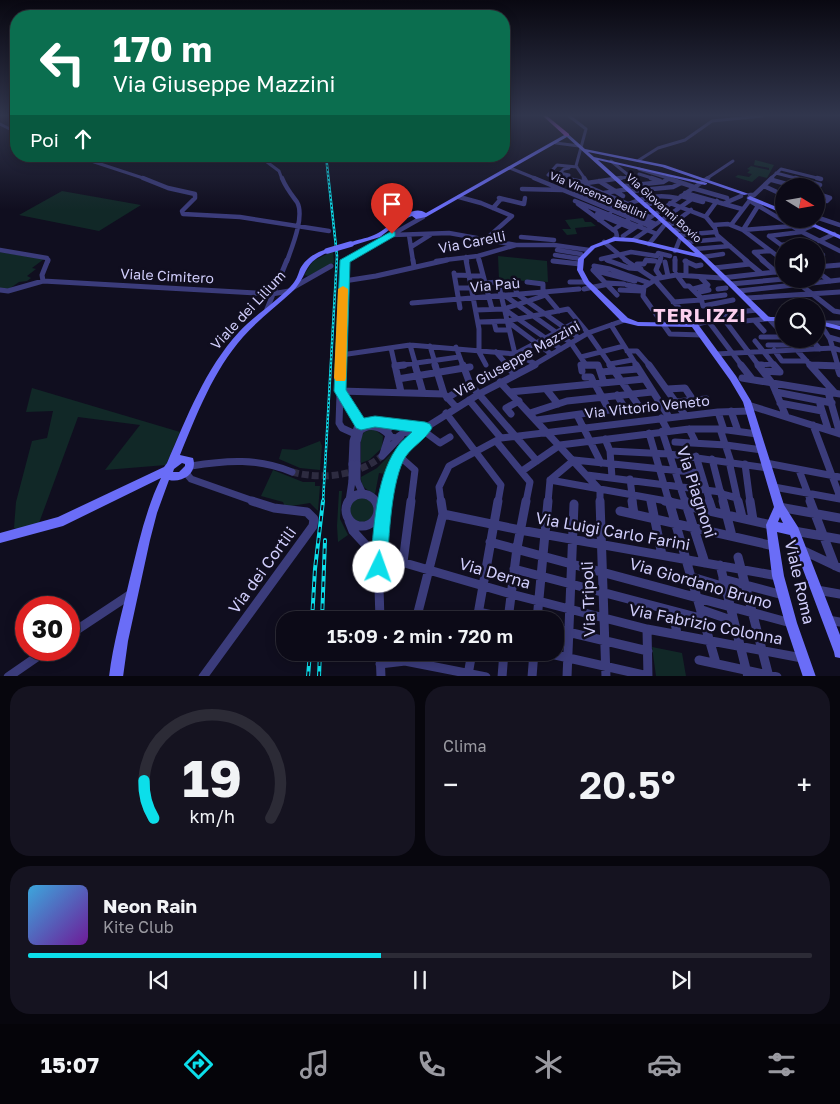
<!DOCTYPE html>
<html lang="it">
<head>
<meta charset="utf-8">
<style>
  body { margin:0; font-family:"Golos Text",sans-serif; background:#151320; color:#f1f3f6; height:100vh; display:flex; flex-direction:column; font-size:19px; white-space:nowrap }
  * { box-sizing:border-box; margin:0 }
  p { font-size:16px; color:#9a9aa1 }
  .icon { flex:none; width:28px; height:28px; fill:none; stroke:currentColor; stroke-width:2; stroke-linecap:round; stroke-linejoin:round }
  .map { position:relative; height:676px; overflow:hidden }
  .drawer { display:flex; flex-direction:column; gap:10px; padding:10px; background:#07060d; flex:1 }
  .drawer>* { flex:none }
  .banner { position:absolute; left:10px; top:10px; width:500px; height:152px; border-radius:20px; box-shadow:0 2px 12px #0003,0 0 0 1px #2c2b36; background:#0b6e4f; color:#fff; overflow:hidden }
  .needle { width:32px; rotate:101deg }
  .fabs { position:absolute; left:775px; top:178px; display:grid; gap:10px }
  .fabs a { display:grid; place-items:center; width:50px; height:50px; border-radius:50%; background:#0c0a17; box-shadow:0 2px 12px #0003,0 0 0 1px #2c2b36; font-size:25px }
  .speed { position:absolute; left:15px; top:596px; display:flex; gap:10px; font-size:25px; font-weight:700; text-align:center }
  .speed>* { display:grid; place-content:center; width:65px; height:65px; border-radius:50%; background:#0c0a17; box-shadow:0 2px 12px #0003,0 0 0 1px #2c2b36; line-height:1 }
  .speed .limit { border:8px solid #d22; background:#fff; color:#111 }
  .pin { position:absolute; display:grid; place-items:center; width:42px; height:42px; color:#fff; margin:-51px -21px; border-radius:50% 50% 50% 0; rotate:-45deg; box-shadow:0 0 5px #0007 }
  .pin .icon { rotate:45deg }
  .me { position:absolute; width:55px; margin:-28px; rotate:3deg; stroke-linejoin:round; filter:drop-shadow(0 0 4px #0008) }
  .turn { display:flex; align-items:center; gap:18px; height:105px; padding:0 20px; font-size:22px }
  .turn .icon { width:65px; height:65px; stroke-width:2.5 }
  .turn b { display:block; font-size:35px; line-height:42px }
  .then { display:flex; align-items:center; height:48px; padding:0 20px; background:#0003; gap:10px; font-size:19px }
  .big { font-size:38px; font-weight:600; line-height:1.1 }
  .drawer .card { flex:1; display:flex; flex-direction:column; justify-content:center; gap:8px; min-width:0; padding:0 18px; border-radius:20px; background:#151320 }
  .drawer .dial { align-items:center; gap:0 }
  .dial svg { height:130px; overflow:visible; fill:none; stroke:#2c2b36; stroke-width:7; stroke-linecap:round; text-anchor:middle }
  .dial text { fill:#f1f3f6; stroke:none }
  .song { display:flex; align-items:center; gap:15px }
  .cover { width:60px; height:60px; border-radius:8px; background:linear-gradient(135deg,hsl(200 70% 55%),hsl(280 70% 35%)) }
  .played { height:5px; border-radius:2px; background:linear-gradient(90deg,#0cdeea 45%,#2c2b36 45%) }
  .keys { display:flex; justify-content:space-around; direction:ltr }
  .heat { display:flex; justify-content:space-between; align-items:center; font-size:28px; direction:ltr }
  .drawer .tiles { flex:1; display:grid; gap:10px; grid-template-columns:1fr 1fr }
  .card:last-child { grid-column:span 2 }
  .trip { position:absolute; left:276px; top:611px; width:288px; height:50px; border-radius:20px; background:#0c0a17; box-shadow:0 2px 12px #0003,0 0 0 1px #2c2b36; font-weight:600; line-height:50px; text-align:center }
  .tabs { display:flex; height:80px; justify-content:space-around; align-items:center; background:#050409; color:#9a9aa1 }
  .tabs .icon { width:35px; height:35px }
  .tabs .active { color:#0cdeea }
  .tabs b { font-size:22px; color:#f1f3f6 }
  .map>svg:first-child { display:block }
</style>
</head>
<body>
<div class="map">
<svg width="840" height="677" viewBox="0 0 840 677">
  <rect width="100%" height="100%" fill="#100e1f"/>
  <path fill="#112827" d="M755 160 774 165 767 178 759 176 752 182 735 177 738 175 749 177 752 174 747 173 750 170 747 169 751 166 769 170V168L754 165Z
    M62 191 141 205 99 231 19 215Z
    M583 218 585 222H591L596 226 575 228 577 234 567 235 562 229H571L565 220Z
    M333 251 334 263 308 276 304 275 313 261Z
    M0 252 44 259 32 268 36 269 27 276 31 278 27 281 19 282 9 289H0Z
    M498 256 547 261 548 282 499 280Z
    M32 388 180 432 166 465 105 470 140 425 78 417 39 523 18 529 14 528 16 502 32 441 47 438 53 411 26 412Z
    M374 429 383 436 382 448 369 460 361 463V438L364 432Z
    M411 434 388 464 385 474 379 473 375 494C366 489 361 488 361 477L377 468Z
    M320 441 322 446 320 470 300 468 279 459 282 449 297 450Z
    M273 470 303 482H315V486H320L318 511 310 503 285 507 283 502 261 496Z
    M339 491H342L340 519 348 535 338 542 337 526Z
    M350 510a12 12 0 1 1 24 0a12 12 0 1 1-24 0Z
    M652 647 682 653 686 676H656Z"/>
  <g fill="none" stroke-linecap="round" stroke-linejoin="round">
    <path stroke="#2d2b40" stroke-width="7" stroke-dasharray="7 3" stroke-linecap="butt" d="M292 472C323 480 357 476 382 456"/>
    <path stroke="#3b3c7b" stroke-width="3" d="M569 116 586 129 576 166 585 179
      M0 124 16 132
      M556 143 579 146
      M76 156 146 179
      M259 156 279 171 282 179
      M639 160 658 148 685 140 712 121 762 116
      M611 161 633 179
      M510 168 537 179
      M639 169 671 179
      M776 173 799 179
      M639 174 655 179
      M568 179 569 175 560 173 564 169 569 168
      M569 179 548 175 557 165 577 167
      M612 179 629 177
      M706 179 733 161
      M770 179 781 169 821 179"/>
    <path stroke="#3b3c7b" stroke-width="4.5" d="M143 178 168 188 195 194V198L182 211 183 214 240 217 329 231
      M282 178C286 188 291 194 297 202 305 216 292 247 287 261
      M534 178 652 227
      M563 178 587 183 621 178
      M584 178 587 183
      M631 178 665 207
      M651 178 660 181
      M667 178 694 187
      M795 178 820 185 816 189
      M817 178 821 179
      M568 180V178
      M772 180 794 186
      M599 181 623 196
      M584 185 628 204
      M625 186 663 182 668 179
      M764 186 779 193
      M580 188 650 217
      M692 188 727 198
      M522 189 562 190
      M576 191 656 224
      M631 191 673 187 681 183
      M604 193 629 189
      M685 193 742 209
      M750 195H754L772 178
      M681 196 703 202
      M459 197 481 203 512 216 486 239
      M749 198 752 202 802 232 840 251
      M816 199 821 195 830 198 827 201
      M575 201 657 234
      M670 203 706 217 715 228 717 235 747 261
      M725 203 741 196
      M578 204 616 232 617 236 614 239
      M646 204 660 203
      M493 208 500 200 499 198 524 204 525 198
      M618 209C638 199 655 193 677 198
      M597 214 633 229
      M668 216 679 219 691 210
      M706 216 717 201
      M816 217 840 225
      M599 220 610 214
      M667 224 680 223
      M713 225 728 224 743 230 784 261
      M731 225 750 200
      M613 230 628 220
      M674 230 687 229
      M743 230 792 226
      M743 230 758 206
      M800 231 814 225
      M392 235 449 233 516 245
      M409 235 413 261
      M680 235 716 232
      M623 236 708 178
      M769 236 801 232
      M769 236 784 247
      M521 237 554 240
      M633 240 692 199
      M819 241 834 234
      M604 242 627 261
      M687 242 721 239
      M649 244 666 223
      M781 245 794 243 798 246
      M411 247 430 235
      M695 249 730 246
      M0 250 47 258 48 261
      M557 250 581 254
      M675 251 681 236
      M555 255 581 259
      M478 256 479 261
      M816 256 823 255
      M466 257 467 261
      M703 257 723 254
      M675 258V261
      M601 259 631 252 657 256 658 253 670 256
      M607 260 609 261
      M345 261 423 217
      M436 261 478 256 516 245H554L589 250
      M646 261H653
      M660 261 661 258
      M764 261 754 252 771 251"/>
    <path stroke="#3b3c7b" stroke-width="5" d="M413 260 414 267
      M466 260 479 329V352L486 365
      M479 260 492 309
      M607 260 629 268 641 269
      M625 260 654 279 694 325 747 311 758 310
      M675 260V270
      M745 260 761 273
      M762 260 776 272
      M782 260 784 261
      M553 261 580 264
      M685 261 696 266 701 265
      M686 261V273
      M665 262 668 276
      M637 264H644L646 260 655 261
      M594 266 610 269 649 283
      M816 267 840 265
      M714 268 750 264
      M593 270 635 281
      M593 270 617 295
      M816 271 830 281
      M454 273 460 308
      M676 274 685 286H689L701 298 703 306 733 300
      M455 275 483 276
      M660 276 656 270 660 260
      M654 279 676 275 722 278 784 271
      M793 279 834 311 840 312
      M513 280 517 294 579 338
      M43 281 42 275 48 260
      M344 281 376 276 447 260
      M527 282 543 284V292L559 311
      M570 282H586
      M652 282 644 287 643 296 670 334 702 335
      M485 283 498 282 515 354
      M607 283 624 284
      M731 284 784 279
      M627 285 643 288
      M294 287 331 266
      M457 288 486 287
      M584 289 609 284
      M693 289 708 285 700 277
      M718 289 726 288
      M0 290 8 291 43 281 272 294 289 291
      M620 290 642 291
      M739 291 840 280
      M700 292 709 290 704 286
      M504 295 571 343 586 365
      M701 298 725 295
      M747 298 840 292
      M673 302 701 300
      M412 303 579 289
      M267 309 287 260
      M504 309 561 349
      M476 310 504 309 546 295
      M723 318 759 366
      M769 319 784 335
      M507 321 551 354
      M744 321 767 319
      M755 321 764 331
      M478 322 507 321 568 309 588 333 611 366
      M494 322 496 330H509
      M709 322 742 366
      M819 322 830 339 838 366
      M823 323H840
      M611 325 637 366
      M761 337H784
      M829 337 840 340
      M787 339 811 366
      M811 339 820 349
      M755 341 775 366
      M410 345 416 366
      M768 345H793
      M430 346 436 366
      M456 347 463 366
      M391 348 395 366
      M774 350 782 361H807
      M627 351H637L650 366
      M496 352 508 366
      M515 354 578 321
      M716 354 833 348 840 350
      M341 355 410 345 515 354 536 364
      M581 357 624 346
      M610 364 632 360
      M758 365 774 364
      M811 365 839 366
      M341 366 346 260
      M395 366 459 357
      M532 366 588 333 625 320
      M581 366H598"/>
    <path stroke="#3b3c7b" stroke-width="7" d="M341 365 339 423 342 428 353 433
      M395 365 401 392
      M415 365 423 393
      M435 365 444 394 456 407
      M463 365 470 384 537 461
      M507 365 515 375
      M610 365 641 409
      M636 365 669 417
      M649 365 685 415
      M741 365 752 379
      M758 365 772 383 786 416
      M758 365H762
      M810 365 835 393
      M811 365 840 366
      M837 365 840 374
      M395 366 404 365
      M582 371 581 365H598L604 383
      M763 371 780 372 774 365
      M601 372 638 369
      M585 377H591L594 384
      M742 378 840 394
      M398 379 470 367
      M500 382 600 490
      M595 384 609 410
      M546 389 558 404
      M667 389 685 388 693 400
      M340 391 444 394
      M340 391 361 424
      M510 392 644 379
      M776 392 832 403
      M828 392 840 434
      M617 395 626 410
      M447 398 470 384
      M469 400 501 438
      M819 401 828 429
      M676 402 706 399
      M780 403 822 411
      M748 405 840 434
      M731 411 738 431
      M718 412 724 430
      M446 413 501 485 498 502
      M530 413 567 401 652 392
      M511 414 506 408 519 401
      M577 415 601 463
      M661 418 668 431
      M537 420 609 410 662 406
      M397 424 403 427V433L396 438 391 437 387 431 390 427Z
      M400 425 420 427
      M813 425 840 497
      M425 428V432L440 443 450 437
      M689 429 696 443
      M720 429 731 462
      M662 431 685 502
      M403 433 425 428 479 394 535 365
      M649 433 669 502
      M605 439 610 451 612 477
      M496 441 530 482 526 502
      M675 442 726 445 762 450
      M610 451 669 454 767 468
      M383 454 389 435
      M398 455 415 470 411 502
      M382 456 401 436
      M696 456 710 502
      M712 459 723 502
      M729 461 738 502
      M766 463 840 477
      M352 464 353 441 357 428 370 422 394 424
      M357 464V442L360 431C369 423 380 427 388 434
      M745 464 750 502
      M191 466C227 460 258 458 292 472
      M799 470 811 502
      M522 471 560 445 689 429H720L757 434
      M186 473 191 479 256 502
      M587 475 721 492
      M630 479 633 502
      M550 480 672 502
      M550 480 574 460 701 473
      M357 481 363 494
      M774 487 840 499
      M600 490V502
      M722 494 737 498
      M650 498 651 502
      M349 501 352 481
      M386 502 393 467 401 451 423 429
      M441 502 439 487 449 466 501 438 718 412 750 411
      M548 502 550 480"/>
    <path stroke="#3b3c7b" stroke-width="9" d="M346 510a16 16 0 1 1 32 0a16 16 0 1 1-32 0Z
      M600 501 606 677
      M632 501 634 514
      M651 501 662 555
      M665 501 771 525
      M669 501 716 663
      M685 501 705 563
      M709 501 712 510
      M723 501 732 536
      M738 501 742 517
      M750 501 753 520
      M810 501 835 566
      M779 507 840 518
      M620 511 774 546
      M443 514 520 530 778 576
      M349 521 353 531 374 554 511 594 647 629 802 658
      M794 531 840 539
      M490 542 791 623
      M802 550 840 568
      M738 557 769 677
      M403 562 411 501
      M720 565 748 677
      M514 569 704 619
      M692 577 725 587
      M723 579 783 595
      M817 590 840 594
      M702 610 734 621
      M673 611 677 634
      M478 612 517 620
      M380 620 378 555 386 501
      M416 620 443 514 441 501
      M477 620 498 501
      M508 620 517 548 526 501
      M537 620 548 501
      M828 620 840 622
      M555 629 648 651
      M647 629 648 677
      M69 635 131 594
      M380 652 381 677
      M542 652 648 676
      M699 660 777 677
      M405 661 486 677
      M380 664 405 661 407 652
      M468 675 472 652
      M8 677 47 650
      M203 677 313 526 314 519 307 512 274 508 252 501
      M502 677 504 652
      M532 677 534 652
      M567 677 574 504"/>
    <path fill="#6a6df7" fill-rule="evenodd" d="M566 134H568L585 149 665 165 749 194 744 195 662 167 588 152 594 157 707 183V184L705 185 598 160 705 256 769 317H784V321H764L701 258 633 242 615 241 595 248 584 259 583 270 589 281 628 318 638 322 697 323 736 376 751 401 784 505 798 527 840 635V658L835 657 834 652 790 535 777 532 784 576 797 623 816 677H803L785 623 772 576 766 525 774 507 743 402 730 380 692 327 638 326 622 322 584 283 577 270 578 259 591 246 614 237 633 238 695 253 567 137 426 217 416 219 412 216 402 220 380 237 351 246 348 244C356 239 366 239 374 235 388 230 410 202 426 213ZM780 517 783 523 778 522Z
      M750 196 784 210V214L748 199 747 198Z
      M796 219H803L840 235V239Z
      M327 249 330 251 329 252C302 263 310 272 294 290 277 306 258 320 243 337 213 371 197 414 180 455L193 458C198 473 183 483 169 480L157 513 150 540 128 641 123 677H109C113 644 122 613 129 582 138 546 145 511 161 478L63 526 0 543V533L58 517 164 467 167 463C187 417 205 369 239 332 255 315 275 303 291 286 296 281 298 275 300 269 306 258 315 253 327 249ZM182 463 185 464V466L179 472H173L174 469Z
      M816 320 840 326V330L816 324Z"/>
    <path fill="#b55bf6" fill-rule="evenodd" d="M543 116H547L569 134V136H565Z"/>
    <defs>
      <path id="rail-far1" d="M323 502 337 256 326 156"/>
      <path id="rail" d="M312 620 315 569 323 501
        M322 620 325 540
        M308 677 310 652
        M319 677 320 652"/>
    </defs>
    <use href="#rail-far1" stroke="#0cdeea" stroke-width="2.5"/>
    <use href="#rail" stroke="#0cdeea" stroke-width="4"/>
    <use href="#rail-far1" stroke="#100e1f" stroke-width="1" stroke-dasharray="2" stroke-linecap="butt"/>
    <use href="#rail" stroke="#100e1f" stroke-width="2" stroke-dasharray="5.5" stroke-linecap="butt"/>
    <path stroke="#3b3c7b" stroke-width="7" d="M352 464V481
      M357 464V481"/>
    <path stroke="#6a6df7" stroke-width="5.5" d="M327 251 351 244"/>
  </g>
  <linearGradient id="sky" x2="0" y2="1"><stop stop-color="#090811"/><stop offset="0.55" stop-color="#31364d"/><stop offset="1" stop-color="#31364d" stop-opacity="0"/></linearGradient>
  <rect width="840" height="210" fill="url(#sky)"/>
  <path fill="#0cdeea" stroke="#089098" d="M392 231 395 232V236L350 262 346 390 364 418 375 416 425 422 430 424 432 428C426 439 413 446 406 456 391 479 389 539 387 567L385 573 379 576 373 573 370 567C374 530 375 480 396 449 400 442 407 437 412 432L375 427 361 430 356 428 334 391 340 260Z"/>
  <path fill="#f59e0b" d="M343 286 348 289 346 378 345 381H336L334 378 338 289Z"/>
  <g text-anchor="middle" stroke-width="5" stroke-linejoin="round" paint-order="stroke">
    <g font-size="11" fill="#d1cefc" stroke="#100e1f">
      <text transform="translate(598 195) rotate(23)" y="4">Via Vincenzo Bellini</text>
      <text transform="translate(664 208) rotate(42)" y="4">Via Giovanni Bovio</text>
    </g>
    <g font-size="14" fill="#d1cefc" stroke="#100e1f">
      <text transform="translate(472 242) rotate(-11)" y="5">Via Carelli</text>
      <text transform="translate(167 276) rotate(3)" y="5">Viale Cimitero</text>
      <text transform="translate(495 285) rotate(-5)" y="5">Via Paù</text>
      <text transform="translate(248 310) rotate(-47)" y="5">Viale dei Lilium</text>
      <text transform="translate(517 359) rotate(-29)" y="5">Via Giuseppe Mazzini</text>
      <text transform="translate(647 407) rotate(-6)" y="5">Via Vittorio Veneto</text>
    </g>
    <g font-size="16" fill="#d1cefc" stroke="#100e1f">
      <text transform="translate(697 492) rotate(72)" y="6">Via Piagnoni</text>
      <text transform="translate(613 531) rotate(10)" y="6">Via Luigi Carlo Farini</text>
      <text transform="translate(262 570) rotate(-54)" y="6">Via dei Cortili</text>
      <text transform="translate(495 573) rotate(16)" y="6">Via Derna</text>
      <text transform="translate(800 582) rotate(77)" y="6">Viale Roma</text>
      <text transform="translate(701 583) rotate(16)" y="6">Via Giordano Bruno</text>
      <text transform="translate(588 599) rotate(-92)" y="6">Via Tripoli</text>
      <text transform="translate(706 624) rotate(11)" y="6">Via Fabrizio Colonna</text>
    </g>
    <g font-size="19" font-weight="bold" letter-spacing="1" fill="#fcd0ee" stroke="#100e1f">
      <text x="700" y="322">TERLIZZI</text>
    </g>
  </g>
</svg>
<div class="fabs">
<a><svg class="needle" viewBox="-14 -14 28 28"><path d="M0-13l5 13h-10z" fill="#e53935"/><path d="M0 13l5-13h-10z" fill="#9a9aa1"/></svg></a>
<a><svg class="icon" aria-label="sound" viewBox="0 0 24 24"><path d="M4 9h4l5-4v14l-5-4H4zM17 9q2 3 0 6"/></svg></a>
<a><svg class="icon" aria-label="search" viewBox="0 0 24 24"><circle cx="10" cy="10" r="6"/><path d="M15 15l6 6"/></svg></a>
</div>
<div class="speed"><div class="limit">30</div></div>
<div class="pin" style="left:392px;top:234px;background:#d93025"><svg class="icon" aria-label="arrive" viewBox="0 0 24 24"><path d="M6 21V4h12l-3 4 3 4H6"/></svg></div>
<svg class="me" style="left:379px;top:567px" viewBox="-20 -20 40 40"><circle r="19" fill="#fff"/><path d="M0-13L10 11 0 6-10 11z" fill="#0cdeea"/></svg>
<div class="trip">15:09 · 2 min · 720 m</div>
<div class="banner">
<div class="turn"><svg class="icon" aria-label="left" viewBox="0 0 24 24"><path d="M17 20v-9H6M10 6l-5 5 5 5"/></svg><div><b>170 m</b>Via Giuseppe Mazzini</div></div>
<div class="then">Poi<svg class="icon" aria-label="ahead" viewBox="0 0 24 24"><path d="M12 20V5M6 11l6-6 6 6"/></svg></div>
</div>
</div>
<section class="drawer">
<div class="tiles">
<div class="card dial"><svg viewBox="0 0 100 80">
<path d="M14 69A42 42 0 1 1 86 69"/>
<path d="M14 69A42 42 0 0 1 8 46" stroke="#0cdeea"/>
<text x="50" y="56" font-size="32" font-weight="700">19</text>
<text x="50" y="72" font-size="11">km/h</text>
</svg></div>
<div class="card"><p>Clima</p>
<div class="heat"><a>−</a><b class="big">20.5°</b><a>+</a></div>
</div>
<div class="card">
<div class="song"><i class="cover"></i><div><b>Neon Rain</b><p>Kite Club</p></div></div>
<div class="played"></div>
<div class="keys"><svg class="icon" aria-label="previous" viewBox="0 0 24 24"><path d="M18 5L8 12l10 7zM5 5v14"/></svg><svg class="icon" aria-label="pause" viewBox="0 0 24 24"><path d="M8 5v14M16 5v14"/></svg><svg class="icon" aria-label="next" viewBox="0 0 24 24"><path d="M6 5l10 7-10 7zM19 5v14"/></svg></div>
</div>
</div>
</section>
<nav class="tabs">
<b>15:07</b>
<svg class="icon active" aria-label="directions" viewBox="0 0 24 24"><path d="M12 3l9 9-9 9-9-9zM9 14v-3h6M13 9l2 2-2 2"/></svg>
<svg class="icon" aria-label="music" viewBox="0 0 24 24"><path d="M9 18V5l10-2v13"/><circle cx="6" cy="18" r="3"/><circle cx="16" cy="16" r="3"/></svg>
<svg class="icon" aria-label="phone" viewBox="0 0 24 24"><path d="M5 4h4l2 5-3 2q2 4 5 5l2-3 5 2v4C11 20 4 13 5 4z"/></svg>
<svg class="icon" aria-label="climate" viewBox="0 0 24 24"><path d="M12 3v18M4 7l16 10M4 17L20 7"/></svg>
<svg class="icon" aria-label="car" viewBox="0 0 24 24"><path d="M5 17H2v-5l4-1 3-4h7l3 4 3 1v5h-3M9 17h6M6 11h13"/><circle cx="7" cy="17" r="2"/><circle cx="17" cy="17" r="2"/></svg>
<svg class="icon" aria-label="filters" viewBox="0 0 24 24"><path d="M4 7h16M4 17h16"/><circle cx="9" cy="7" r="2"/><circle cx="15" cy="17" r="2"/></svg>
</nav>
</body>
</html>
